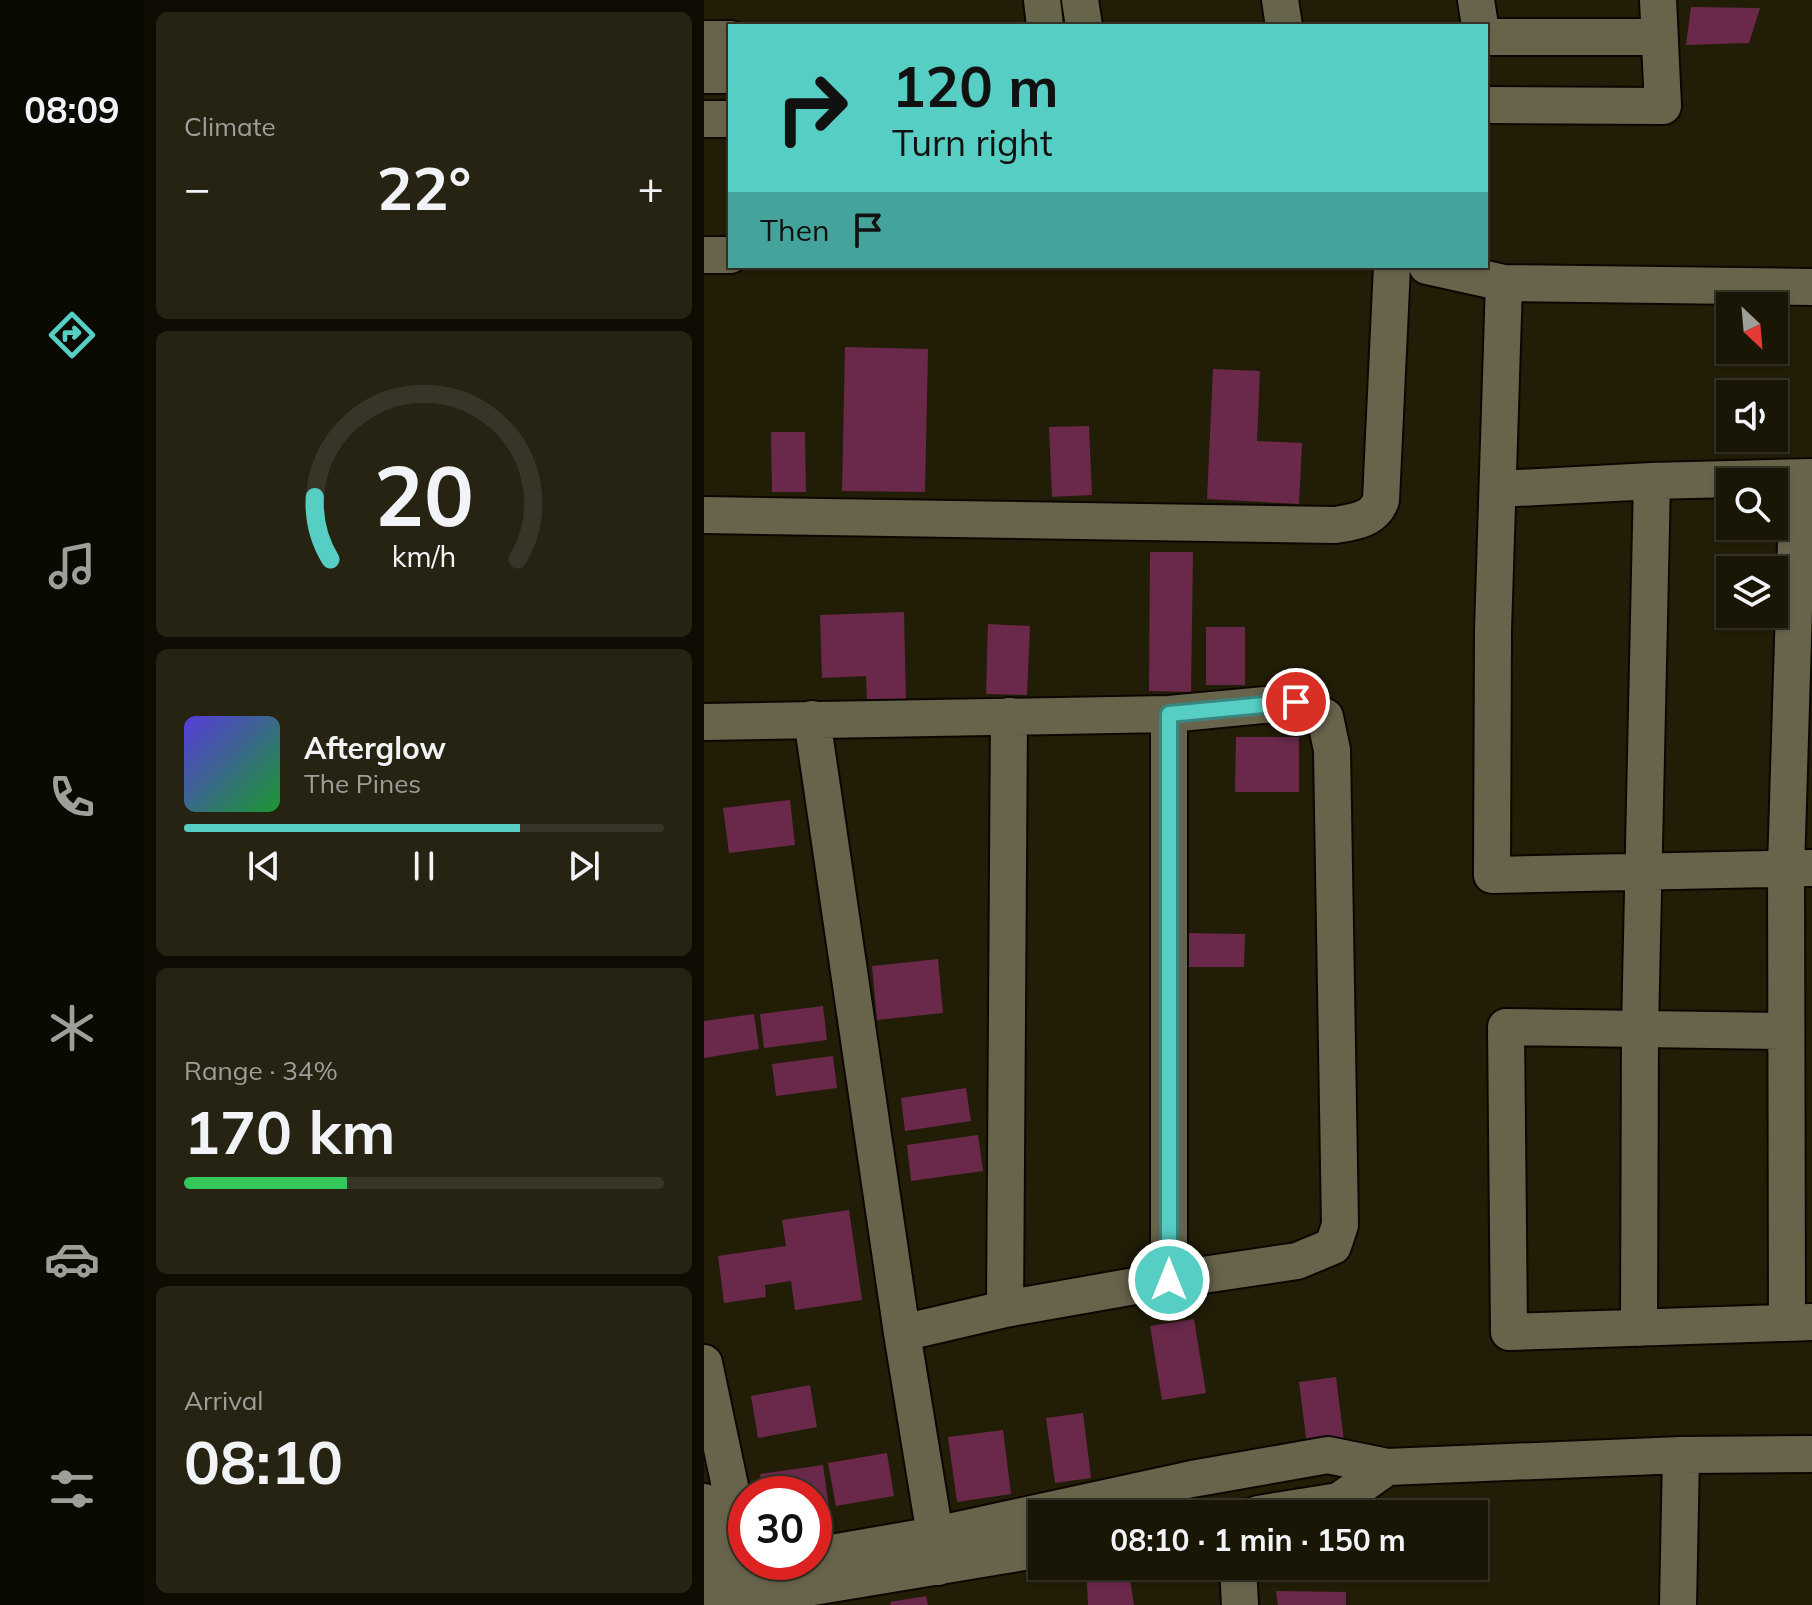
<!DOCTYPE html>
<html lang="en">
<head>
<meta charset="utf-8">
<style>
  body { margin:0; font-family:Mulish,sans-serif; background:#262313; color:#f1f3f6; height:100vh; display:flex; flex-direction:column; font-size:30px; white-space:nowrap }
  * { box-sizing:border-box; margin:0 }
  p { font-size:26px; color:#9f9f9a }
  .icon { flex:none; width:44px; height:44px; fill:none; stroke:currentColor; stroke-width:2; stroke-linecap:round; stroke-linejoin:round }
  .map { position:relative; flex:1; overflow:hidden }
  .panel { display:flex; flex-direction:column; gap:12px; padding:12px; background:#0e0c03; width:560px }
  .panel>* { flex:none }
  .banner { position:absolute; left:24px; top:24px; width:760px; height:244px; border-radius:0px; box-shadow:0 2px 6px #0004,0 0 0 2px #373527; background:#56cec3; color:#111; overflow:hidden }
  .needle { width:52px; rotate:154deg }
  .fabs { position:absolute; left:1012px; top:292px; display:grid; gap:16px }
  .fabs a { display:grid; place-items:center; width:72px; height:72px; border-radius:0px; background:#191605; box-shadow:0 2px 6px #0004,0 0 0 2px #373527; font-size:40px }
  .speed { position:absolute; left:24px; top:1476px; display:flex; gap:16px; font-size:40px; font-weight:700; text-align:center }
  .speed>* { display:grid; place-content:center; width:104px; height:104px; border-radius:50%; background:#191605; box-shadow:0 2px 6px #0004,0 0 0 2px #373527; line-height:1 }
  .speed .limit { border:12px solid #d22; background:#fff; color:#111 }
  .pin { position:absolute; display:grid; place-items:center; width:68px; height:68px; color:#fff; margin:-34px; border:4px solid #fff; border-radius:50%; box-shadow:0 2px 8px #0007 }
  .me { position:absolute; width:88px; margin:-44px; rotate:0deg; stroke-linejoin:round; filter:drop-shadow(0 0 6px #0008) }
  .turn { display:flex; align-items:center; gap:28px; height:168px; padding:0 32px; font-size:36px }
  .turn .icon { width:104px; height:104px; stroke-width:2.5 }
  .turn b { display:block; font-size:56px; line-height:68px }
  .then { display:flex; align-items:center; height:76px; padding:0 32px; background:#0003; gap:16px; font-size:30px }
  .big { font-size:60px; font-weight:700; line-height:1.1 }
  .panel .tile { flex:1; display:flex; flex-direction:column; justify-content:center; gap:12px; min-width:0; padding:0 28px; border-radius:12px; background:#262313 }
  .panel .dial { align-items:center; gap:0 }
  .dial svg { height:208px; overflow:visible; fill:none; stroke:#373527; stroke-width:7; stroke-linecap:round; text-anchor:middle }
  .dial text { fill:#f1f3f6; stroke:none }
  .song { display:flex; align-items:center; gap:24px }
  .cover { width:96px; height:96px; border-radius:12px; background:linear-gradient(135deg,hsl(250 70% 55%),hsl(130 70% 35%)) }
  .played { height:8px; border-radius:4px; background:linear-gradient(90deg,#56cec3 70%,#373527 70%) }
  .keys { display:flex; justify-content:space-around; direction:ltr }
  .heat { display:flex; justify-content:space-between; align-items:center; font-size:44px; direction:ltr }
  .charge { height:12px; border-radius:6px; background:linear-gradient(90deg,#34c759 34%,#373527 0) }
  .trip { position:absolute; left:324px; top:1500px; width:460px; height:80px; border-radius:0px; background:#191605; box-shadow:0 2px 6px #0004,0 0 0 2px #373527; font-weight:700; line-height:80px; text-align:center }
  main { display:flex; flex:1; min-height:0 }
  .tab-bar { display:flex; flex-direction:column; width:144px; justify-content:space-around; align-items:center; background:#0a0902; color:#9f9f9a }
  .tab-bar .icon { width:56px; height:56px }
  .tab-bar .current { color:#56cec3 }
  .tab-bar b { font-size:36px; color:#f1f3f6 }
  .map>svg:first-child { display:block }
</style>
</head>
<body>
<main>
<nav class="tab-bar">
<b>08:09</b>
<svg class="icon current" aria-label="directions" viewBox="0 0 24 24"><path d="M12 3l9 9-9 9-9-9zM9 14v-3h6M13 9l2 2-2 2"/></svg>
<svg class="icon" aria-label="music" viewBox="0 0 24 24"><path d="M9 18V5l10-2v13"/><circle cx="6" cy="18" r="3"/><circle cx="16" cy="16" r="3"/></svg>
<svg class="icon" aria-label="phone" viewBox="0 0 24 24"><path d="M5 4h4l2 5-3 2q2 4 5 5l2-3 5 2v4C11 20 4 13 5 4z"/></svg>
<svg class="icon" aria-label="climate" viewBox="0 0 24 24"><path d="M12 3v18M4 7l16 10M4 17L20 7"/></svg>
<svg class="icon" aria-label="car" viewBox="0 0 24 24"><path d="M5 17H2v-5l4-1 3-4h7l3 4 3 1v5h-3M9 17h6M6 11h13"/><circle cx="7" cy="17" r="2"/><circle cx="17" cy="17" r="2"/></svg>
<svg class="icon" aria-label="filters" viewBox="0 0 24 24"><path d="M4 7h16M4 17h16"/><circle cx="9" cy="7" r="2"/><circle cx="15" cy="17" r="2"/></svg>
</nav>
<section class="panel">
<div class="tile"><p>Climate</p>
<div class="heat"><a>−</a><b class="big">22°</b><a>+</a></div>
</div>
<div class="tile dial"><svg viewBox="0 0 100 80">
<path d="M14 69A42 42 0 1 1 86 69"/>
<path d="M14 69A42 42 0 0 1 8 45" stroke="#56cec3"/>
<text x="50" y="56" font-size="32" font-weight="700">20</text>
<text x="50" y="72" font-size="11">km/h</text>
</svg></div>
<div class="tile">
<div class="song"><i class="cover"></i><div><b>Afterglow</b><p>The Pines</p></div></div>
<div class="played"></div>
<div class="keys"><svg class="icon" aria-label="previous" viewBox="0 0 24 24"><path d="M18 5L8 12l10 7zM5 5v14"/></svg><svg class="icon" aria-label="pause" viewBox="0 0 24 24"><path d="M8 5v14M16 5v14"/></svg><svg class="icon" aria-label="next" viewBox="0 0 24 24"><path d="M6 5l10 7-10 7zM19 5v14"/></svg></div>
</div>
<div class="tile"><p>Range · 34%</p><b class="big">170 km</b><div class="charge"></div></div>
<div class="tile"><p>Arrival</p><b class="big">08:10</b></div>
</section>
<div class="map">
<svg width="1108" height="1605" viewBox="0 0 1108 1605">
  <rect width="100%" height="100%" fill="#211d07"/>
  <path fill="#6a294a" d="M987 7 1056 8 1045 43 982 45Z
    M141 347 224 349 221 492 138 491Z
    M509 369 556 371 553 441 598 443 595 504 503 499Z
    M385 426 388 495 348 497 345 427Z
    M67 432H101L102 492H68Z
    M446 552H489L487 692 445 691Z
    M200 612 202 702 163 703 162 676 118 678 116 615Z
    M284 624 326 626 323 695 282 694Z
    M502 627H541V685H502Z
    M532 737H595V792H531Z
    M86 800 91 845 25 853 19 808Z
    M480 933 541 934 540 967H480Z
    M234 959 239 1013 173 1020 168 966Z
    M119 1006 123 1040 60 1048 56 1014Z
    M50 1014 55 1049 0 1058V1021Z
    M129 1056 133 1088 72 1096 68 1064Z
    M262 1088 267 1121 201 1131 197 1098Z
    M274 1135 279 1171 207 1181 203 1145Z
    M145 1210 158 1300 91 1310 87 1281 61 1285 62 1297 20 1303 14 1256 82 1246 78 1220Z
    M490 1319 502 1393 458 1400 446 1326Z
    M632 1377 640 1441 603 1446 595 1382Z
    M106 1385 113 1427 54 1438 47 1396Z
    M379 1413 387 1478 351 1483 342 1418Z
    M299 1430 307 1494 253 1502 244 1437Z
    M183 1453 190 1496 132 1506 124 1463Z
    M119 1465 126 1514 110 1517V1494H59L56 1474Z
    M382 1566H424L430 1605H384Z
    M584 1566H636V1579H584Z
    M572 1591 642 1592V1605H574Z
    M222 1596 224 1605H187L186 1602Z"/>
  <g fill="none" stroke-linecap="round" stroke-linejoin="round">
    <defs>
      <path id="minor" d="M338 0 341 26
        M376 0 380 26
        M576 0 580 26
        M772 0 776 26
        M782 37H956
        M0 39H26
        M0 75H26
        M782 105 959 106 954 0
        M0 119H26
        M0 255H26
        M723 266 800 283 789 630 788 875 1108 868
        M800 283 1108 287
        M795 489 948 481 1108 477
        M0 515 631 525C650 522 670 520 677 500L688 266
        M108 719 198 1333 231 1535 234 1567
        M0 722 465 714 592 702 621 717 628 750 636 1225 629 1246 593 1261 465 1280 301 1309 198 1333
        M1082 1031 802 1027 805 1332 1108 1322
        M465 1280V714
        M301 1309 305 716
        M1083 1322 1082 868 1094 478
        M935 1328 936 1029 948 481
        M0 1363 42 1562
        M0 1502 16 1571 17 1605
        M554 1514 635 1501 683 1467
        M110 1556 231 1535 488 1479 624 1455 683 1467 977 1455 1108 1454
        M534 1566 536 1605
        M17 1570 72 1562
        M0 1605 338 1549
        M974 1605 977 1455"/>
    </defs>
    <use href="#minor" stroke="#0b0700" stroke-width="40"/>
    <use href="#minor" stroke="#68644c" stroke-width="36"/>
  </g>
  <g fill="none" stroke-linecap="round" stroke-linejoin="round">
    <defs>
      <path id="route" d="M465 1280V714L592 702"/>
    </defs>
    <use href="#route" stroke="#38867f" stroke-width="20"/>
    <use href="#route" stroke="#56cec3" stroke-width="14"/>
  </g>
</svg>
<div class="fabs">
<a><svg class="needle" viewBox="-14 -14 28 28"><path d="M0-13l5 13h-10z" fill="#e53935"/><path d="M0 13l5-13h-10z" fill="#9f9f9a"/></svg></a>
<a><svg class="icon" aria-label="sound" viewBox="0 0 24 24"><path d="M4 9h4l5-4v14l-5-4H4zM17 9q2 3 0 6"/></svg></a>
<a><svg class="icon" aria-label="search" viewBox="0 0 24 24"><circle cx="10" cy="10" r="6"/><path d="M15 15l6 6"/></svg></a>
<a><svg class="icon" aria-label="layers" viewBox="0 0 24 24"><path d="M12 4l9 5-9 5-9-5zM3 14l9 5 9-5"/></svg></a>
</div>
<div class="speed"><div class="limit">30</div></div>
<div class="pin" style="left:592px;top:702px;background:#d93025"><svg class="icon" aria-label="arrive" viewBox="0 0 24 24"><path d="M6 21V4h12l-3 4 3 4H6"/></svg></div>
<svg class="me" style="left:465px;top:1280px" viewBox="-20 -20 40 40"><circle r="17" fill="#56cec3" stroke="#fff" stroke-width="3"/><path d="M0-11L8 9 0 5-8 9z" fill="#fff"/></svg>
<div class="trip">08:10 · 1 min · 150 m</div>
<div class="banner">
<div class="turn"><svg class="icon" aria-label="right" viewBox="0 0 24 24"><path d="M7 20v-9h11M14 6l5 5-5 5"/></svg><div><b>120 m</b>Turn right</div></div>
<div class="then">Then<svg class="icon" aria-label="arrive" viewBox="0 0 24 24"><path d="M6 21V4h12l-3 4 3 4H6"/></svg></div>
</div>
</div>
</main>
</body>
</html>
